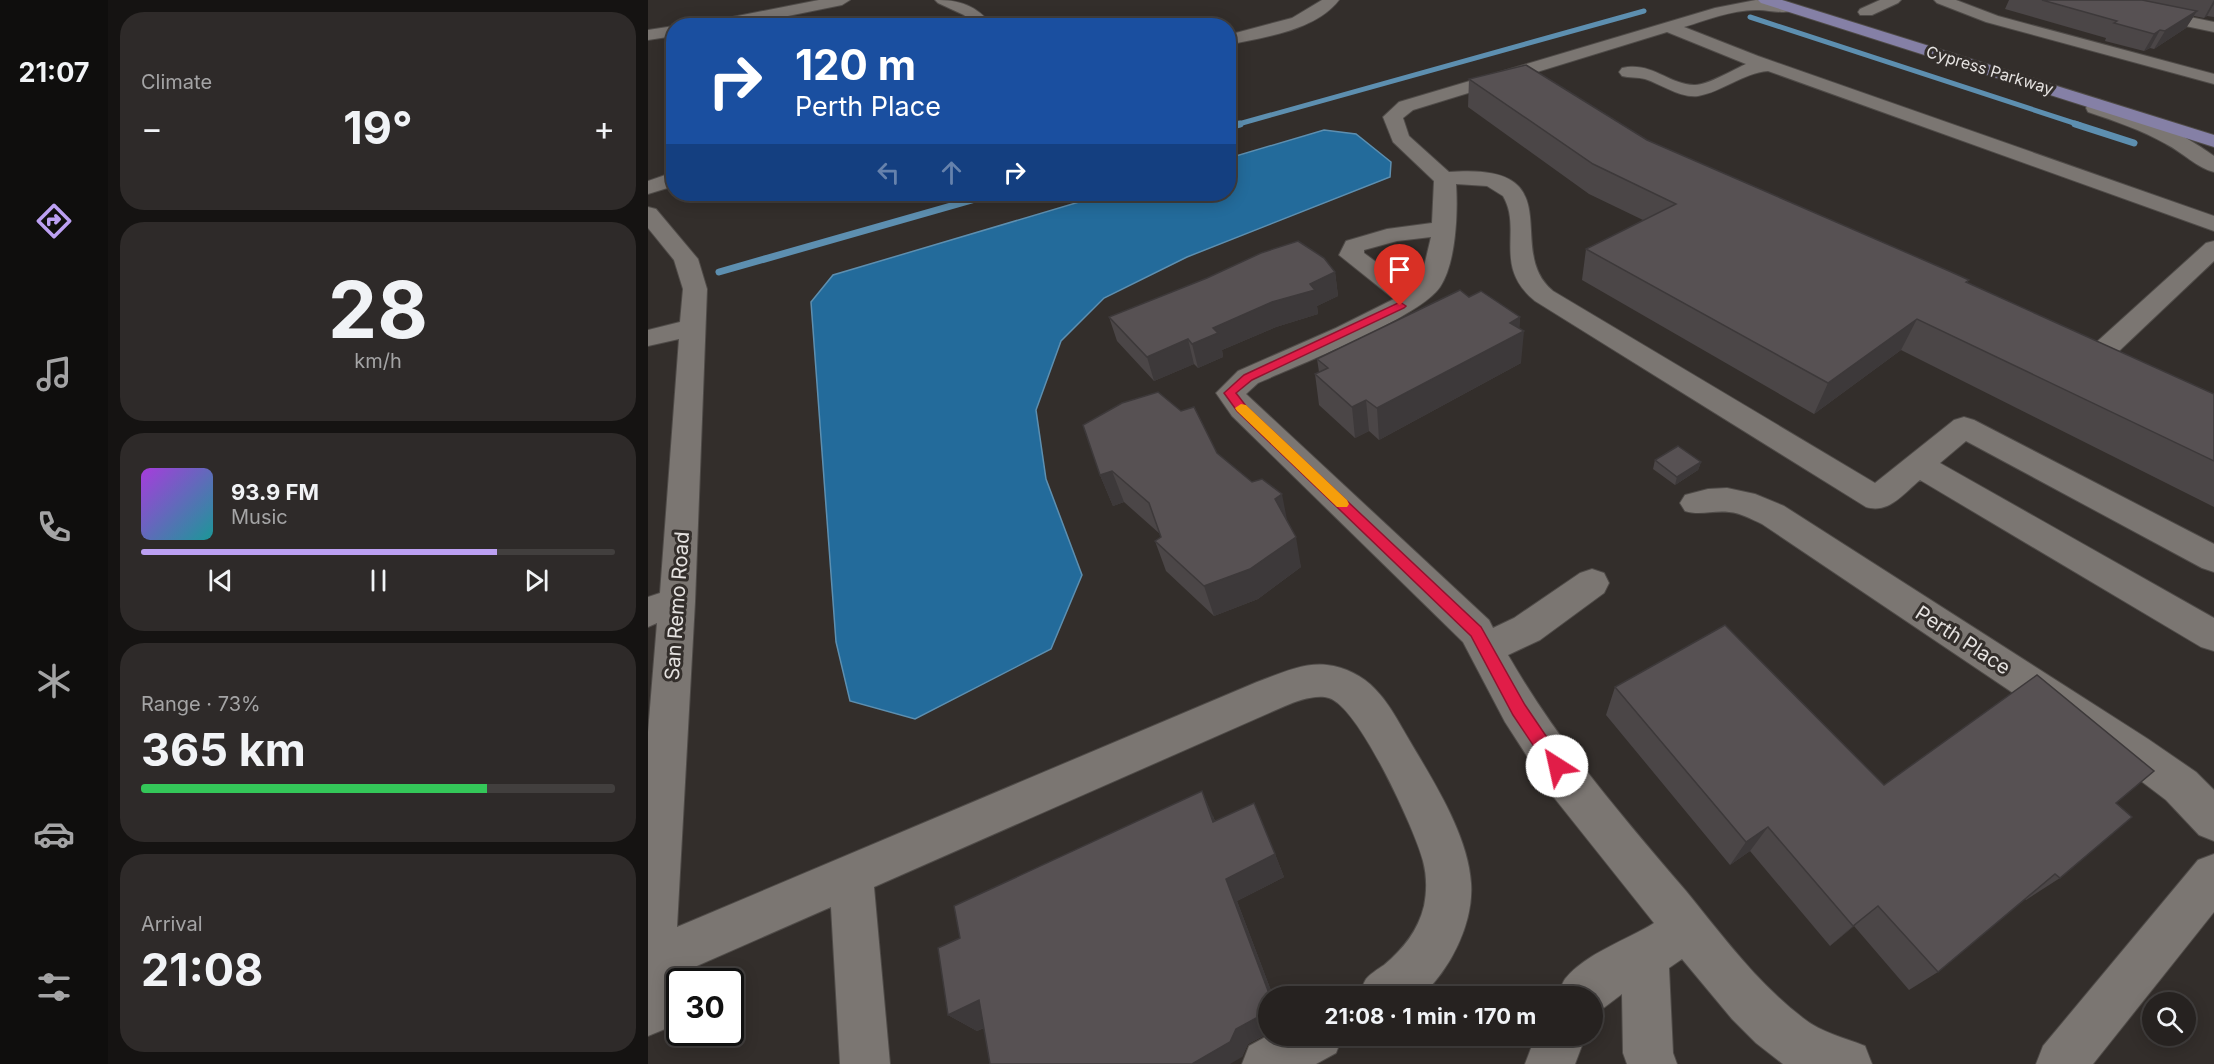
<!DOCTYPE html>
<html lang="en">
<head>
<meta charset="utf-8">
<style>
  body { margin:0; font-family:Inter,sans-serif; background:#2e2a29; color:#f1f3f6; height:100vh; display:flex; flex-direction:column; font-size:22px; white-space:nowrap }
  * { box-sizing:border-box; margin:0 }
  p { font-size:20px; color:#a4a4a5 }
  .icon { flex:none; width:33px; height:33px; fill:none; stroke:currentColor; stroke-width:2; stroke-linecap:round; stroke-linejoin:round }
  .map { position:relative; flex:1; overflow:hidden }
  .drawer { display:flex; flex-direction:column; gap:12px; padding:12px; background:#151312; width:540px }
  .drawer>* { flex:none }
  .banner { position:absolute; left:18px; top:18px; width:570px; height:183px; border-radius:24px; box-shadow:0 3px 15px #0003,0 0 0 2px #423f3e; background:#1a4fa0; color:#fff; overflow:hidden }
  .controls { position:absolute; left:1494px; top:992px; display:grid; gap:12px }
  .controls a { display:grid; place-items:center; width:54px; height:54px; border-radius:50%; background:#262220; box-shadow:0 3px 15px #0003,0 0 0 2px #423f3e; font-size:30px }
  .speed { position:absolute; left:18px; top:968px; display:flex; gap:12px; font-size:30px; font-weight:700; text-align:center }
  .speed>* { display:grid; place-content:center; width:78px; height:78px; border-radius:50%; background:#262220; box-shadow:0 3px 15px #0003,0 0 0 2px #423f3e; line-height:1 }
  .speed .limit { border:3px solid #111; border-radius:9px; background:#fff; color:#111 }
  .pin { position:absolute; display:grid; place-items:center; width:51px; height:51px; color:#fff; margin:-62px -26px; border-radius:50% 50% 50% 0; rotate:-45deg; box-shadow:0 0 6px #0007 }
  .pin .icon { rotate:45deg }
  .me { position:absolute; width:66px; margin:-33px; rotate:325deg; stroke-linejoin:round; filter:drop-shadow(0 0 4px #0008) }
  .turn { display:flex; align-items:center; gap:21px; height:126px; padding:0 30px; font-size:27px }
  .turn .icon { width:78px; height:78px; stroke-width:2.5 }
  .turn b { display:block; font-size:42px; line-height:51px }
  .lanes { display:flex; align-items:center; height:57px; padding:0 30px; background:#0003; justify-content:center; gap:30px; direction:ltr }
  .lanes .off { opacity:.35 }
  .big { font-size:45px; font-weight:700; line-height:1.1 }
  .drawer .tile { flex:1; display:flex; flex-direction:column; justify-content:center; gap:9px; min-width:0; padding:0 21px; border-radius:24px; background:#2e2a29 }
  .drawer .dial { align-items:center; gap:0 }
  .dial b { font-size:78px; line-height:1 }
  .song { display:flex; align-items:center; gap:18px }
  .cover { width:72px; height:72px; border-radius:9px; background:linear-gradient(135deg,hsl(280 70% 55%),hsl(180 70% 35%)) }
  .played { height:6px; border-radius:3px; background:linear-gradient(90deg,#bca0f2 75%,#423f3e 75%) }
  .keys { display:flex; justify-content:space-around; direction:ltr }
  .heat { display:flex; justify-content:space-between; align-items:center; font-size:33px; direction:ltr }
  .charge { height:9px; border-radius:4px; background:linear-gradient(90deg,#34c759 73%,#423f3e 0) }
  .trip { position:absolute; left:610px; top:986px; width:345px; height:60px; border-radius:30px; background:#262220; box-shadow:0 3px 15px #0003,0 0 0 2px #423f3e; font-weight:700; line-height:60px; text-align:center }
  main { display:flex; flex:1; min-height:0 }
  .menu { display:flex; flex-direction:column; width:108px; justify-content:space-around; align-items:center; background:#0f0e0d; color:#a4a4a5 }
  .menu .icon { width:42px; height:42px }
  .menu .on { color:#bca0f2 }
  .menu b { font-size:27px; color:#f1f3f6 }
  .map>svg:first-child { display:block }
</style>
</head>
<body>
<main>
<nav class="menu">
<b>21:07</b>
<svg class="icon on" aria-label="directions" viewBox="0 0 24 24"><path d="M12 3l9 9-9 9-9-9zM9 14v-3h6M13 9l2 2-2 2"/></svg>
<svg class="icon" aria-label="music" viewBox="0 0 24 24"><path d="M9 18V5l10-2v13"/><circle cx="6" cy="18" r="3"/><circle cx="16" cy="16" r="3"/></svg>
<svg class="icon" aria-label="phone" viewBox="0 0 24 24"><path d="M5 4h4l2 5-3 2q2 4 5 5l2-3 5 2v4C11 20 4 13 5 4z"/></svg>
<svg class="icon" aria-label="climate" viewBox="0 0 24 24"><path d="M12 3v18M4 7l16 10M4 17L20 7"/></svg>
<svg class="icon" aria-label="car" viewBox="0 0 24 24"><path d="M5 17H2v-5l4-1 3-4h7l3 4 3 1v5h-3M9 17h6M6 11h13"/><circle cx="7" cy="17" r="2"/><circle cx="17" cy="17" r="2"/></svg>
<svg class="icon" aria-label="filters" viewBox="0 0 24 24"><path d="M4 7h16M4 17h16"/><circle cx="9" cy="7" r="2"/><circle cx="15" cy="17" r="2"/></svg>
</nav>
<section class="drawer">
<div class="tile"><p>Climate</p>
<div class="heat"><a>−</a><b class="big">19°</b><a>+</a></div>
</div>
<div class="tile dial"><b>28</b><p>km/h</p></div>
<div class="tile">
<div class="song"><i class="cover"></i><div><b>93.9 FM</b><p>Music</p></div></div>
<div class="played"></div>
<div class="keys"><svg class="icon" aria-label="previous" viewBox="0 0 24 24"><path d="M18 5L8 12l10 7zM5 5v14"/></svg><svg class="icon" aria-label="pause" viewBox="0 0 24 24"><path d="M8 5v14M16 5v14"/></svg><svg class="icon" aria-label="next" viewBox="0 0 24 24"><path d="M6 5l10 7-10 7zM19 5v14"/></svg></div>
</div>
<div class="tile"><p>Range · 73%</p><b class="big">365 km</b><div class="charge"></div></div>
<div class="tile"><p>Arrival</p><b class="big">21:08</b></div>
</section>
<div class="map">
<svg width="1566" height="1064" viewBox="0 0 1566 1064">
  <rect width="100%" height="100%" fill="#332e2b"/>
  <path fill="#236b9b" stroke="#5d8fb0" stroke-width="1.5" d="M676 130 708 134 743 162 742 177 539 257 456 298 413 341 388 410 398 479 434 575 403 649 267 719 202 701 188 642 163 302 185 275 458 194H580L581 158Z"/>
  <g fill="none" stroke-linecap="round" stroke-linejoin="round">
    <path stroke="#5d8fb0" stroke-width="5" d="M1102 17 1432 125
      M587 125 996 11"/>
    <path stroke="#5d8fb0" stroke-width="7" d="M1427 124 1486 143
      M580 127 592 124
      M71 272 345 194"/>
    <defs>
      <path id="minor" d="M171 0H202L194 5 90 26H56L64 21Z
        M287 0C312 0 328 5 345 26H327L316 15 290 3Z
        M674 0H691C667 31 616 37 580 45V35L644 18Z
        M1108 0 1140 2 1148 7C1140 16 1122 10 1111 10 1086 9 1059 20 1036 27L1110 56 1566 216V231L1120 71C1095 73 1074 92 1050 96 1031 98 1013 84 997 79 990 77 981 78 974 76L971 72 974 68C1003 61 1020 84 1046 85 1058 86 1087 69 1098 64L1019 32 765 110 755 118 761 136 801 172C928 162 854 250 905 291L1227 483 1306 420 1316 417 1326 420 1566 544V572L1554 568 1318 441 1292 463 1566 618V651L1553 647 1272 480C1255 494 1241 514 1218 507L887 301C844 266 875 230 855 196L839 186 808 184C810 213 808 263 792 287 771 318 648 366 610 383L598 394 841 620 845 628 866 618 932 573 944 569 956 573 961 583 956 593 892 640 860 655C910 742 973 815 1038 891 1074 935 1109 983 1155 1018 1174 1033 1195 1037 1217 1046L1224 1064H1135L1108 1043 1084 1019 1034 959 1021 968 1025 1053 1029 1064H979L975 1053 974 994 945 1016V996H910C912 991 914 983 917 979 938 953 979 940 1006 923L904 795 857 722 815 642 584 416 568 393 590 371 688 328 746 299 691 255 698 241 739 229 784 223 786 181 745 142 735 117 751 102 1067 8ZM783 237 774 275 763 288 716 253V250L749 241Z
        M1232 0H1253L1250 3 1224 15H1212L1210 12 1212 9Z
        M1286 0H1308L1350 16 1566 74V84L1338 22 1289 3Z
        M1430 0H1460L1566 22V32L1438 5Z
        M26 26V36L0 40V30Z
        M1447 102C1488 113 1532 131 1566 156V172C1549 168 1534 152 1518 144 1493 130 1467 121 1440 112L1438 108 1440 104Z
        M26 172V186L0 194V181Z
        M0 207 8 209 50 259 59 289 47 602 29 927 609 682C631 674 656 662 679 665 697 667 715 676 727 689 741 703 750 721 760 738 784 779 820 834 823 883 826 923 802 970 773 996H711C713 991 715 984 718 979 722 974 730 969 736 965 755 949 770 931 776 906 779 891 779 876 775 861 767 830 711 707 681 698 668 694 649 701 637 706L226 887 242 1064H192L183 907 26 976 24 1012 17 1029 0 1036V732L9 623 0 627V597L12 593 31 339 0 346V330L32 322 35 289 26 260 0 228Z
        M1566 241V261L1451 370 1441 373 1431 370 1427 364 1431 358 1558 243Z
        M1079 488 1107 494 1136 506 1500 739 1548 772 1566 790V841L1551 835 1518 800 1472 765 1114 524C1103 519 1093 513 1081 512 1065 510 1052 516 1037 511L1032 503 1037 495 1060 489Z
        M1566 854V912L1445 1064H1388L1395 1046 1550 860Z
        M621 1035H695L688 1053 668 1064H594L601 1046Z
        M888 1035H938L927 1064H877Z"/>
      <path id="major" d="M1110 0H1134L1566 135V147L1113 3Z"/>
    </defs>
    <use href="#minor" stroke="#4f4b48" stroke-width="2"/>
    <use href="#major" stroke="#4f4b48" stroke-width="2"/>
    <use href="#minor" fill="#7b7672" fill-rule="evenodd"/>
    <use href="#major" fill="#8580a6" fill-rule="evenodd"/>
  </g>
  <path fill="#4b4647" d="M1361 0H1566V17L1559 16 1556 18 1546 16 1538 28 1506 49 1502 48 1496 51 1457 41 1458 38 1357 9Z
    M821 79 999 140 1321 280 1319 283 1566 394V507L1253 350 1166 414 934 280 938 249 995 220 941 194 820 107Z
    M687 272 690 296 669 306 670 314 628 327 574 350 575 357 550 368 546 364 506 381 469 341 461 317Z
    M821 297 872 317 871 329 873 363 731 440 721 431 707 438 671 405 667 374 671 372 669 359Z
    M435 425 569 453 639 520 653 567 610 599 566 616 518 571 507 541 513 537 512 534 476 502 465 506 452 475Z
    M1007 460 1053 462 1050 470 1027 485 1005 469Z
    M967 687 1236 785 1468 803 1412 878 1378 900 1377 899 1290 972 1261 990 1206 926 1182 946 1102 851 1082 865 958 715Z
    M565 816 567 821 627 854 636 877 589 901 625 996H621V1033L600 1044 594 1057 336 1028 329 1031 300 1015 312 938Z"/>
  <path fill="#3d393a" d="M1566 0V4L1559 16 1556 18Z
    M1549 11 1538 28 1506 49 1517 31Z
    M1512 30 1502 48 1496 51 1506 34Z
    M687 272 690 296 669 306 670 314 628 327 574 350 575 357 550 368 544 344 565 328 662 284Z
    M872 317 871 334 876 331 873 363 731 440 729 408 862 323Z
    M1269 319 1253 350 1166 414 1180 383Z
    M540 339 546 364 506 381 499 357Z
    M718 400 721 431 707 438 704 407Z
    M1053 462 1050 470 1027 485 1029 477Z
    M464 471 476 502 465 506 452 475Z
    M634 494 640 525 627 499Z
    M648 537 653 567 610 599 566 616 556 586Z
    M554 791 565 816 577 846 565 822Z
    M1120 827 1102 851 1082 865 1098 842Z
    M627 854 636 877 589 901 625 996H622L578 879Z
    M1230 906 1182 946 1205 926Z
    M331 1000 358 1017 329 1031 300 1015Z
    M610 1017 620 1033 600 1044 594 1057 582 1064H544L588 1029Z"/>
  <path fill="#575153" stroke="#3d393a" stroke-width="1.5" d="M1394 0H1494L1549 11 1517 31 1512 30 1506 34 1466 23 1469 21Z
    M878 65 999 140 1301 271 1321 280 1318 282 1566 394V461L1269 319 1180 383 938 249 1028 204 945 164 821 79Z
    M650 241 676 258 687 272 662 284 667 290 624 302 565 328 570 333 544 344 540 339 499 357 461 317 559 278 613 253Z
    M812 290 821 297 833 291 872 317 862 323 876 331 729 408 718 400 704 407 667 374 680 368 669 359Z
    M510 392 533 411 546 407 569 453 604 482 614 479 634 494 627 499 648 537 602 569 556 586 507 541 513 537 501 503 464 471 452 475 435 425 474 403Z
    M1030 446 1053 462 1029 477 1007 460Z
    M1077 625 1236 785 1389 675 1506 771 1468 803 1484 817 1412 878 1407 874 1290 972 1230 906 1205 926 1120 827 1098 842 967 687Z
    M554 791 565 822 606 803 627 854 578 879 622 996 621 1016 610 1017 588 1029 582 1042 544 1064H342L331 1000 300 1015 290 948 312 938 306 906Z"/>
  <path fill="#e11d48" stroke="#92132f" stroke-width="1.5" d="M752 302 758 306 756 308 604 380 588 393 598 406 833 627 877 705 915 761 918 766 915 772 909 774 903 772 865 715 823 636 589 411 576 393 596 375Z"/>
  <path fill="#f59e0b" d="M593 404 598 405 699 500 701 504 699 507H689L589 411 587 408Z"/>
  <g text-anchor="middle" stroke-width="6" stroke-linejoin="round" paint-order="stroke">
    <g font-size="16" fill="#e5e2e0" stroke="#332e2b">
      <text transform="translate(1342 70) rotate(17)" y="6">Cypress Parkway</text>
    </g>
    <g font-size="20" fill="#e5e2e0" stroke="#332e2b">
      <text transform="translate(29 606) rotate(-86)" y="7">San Remo Road</text>
      <text transform="translate(1315 640) rotate(33)" y="7">Perth Place</text>
    </g>
  </g>
</svg>
<div class="controls">
<a><svg class="icon" aria-label="search" viewBox="0 0 24 24"><circle cx="10" cy="10" r="6"/><path d="M15 15l6 6"/></svg></a>
</div>
<div class="speed"><div class="limit">30</div></div>
<div class="pin" style="left:752px;top:306px;background:#d93025"><svg class="icon" aria-label="arrive" viewBox="0 0 24 24"><path d="M6 21V4h12l-3 4 3 4H6"/></svg></div>
<svg class="me" style="left:909px;top:766px" viewBox="-20 -20 40 40"><circle r="19" fill="#fff"/><path d="M0-13L10 11 0 6-10 11z" fill="#e11d48"/></svg>
<div class="trip">21:08 · 1 min · 170 m</div>
<div class="banner">
<div class="turn"><svg class="icon" aria-label="right" viewBox="0 0 24 24"><path d="M7 20v-9h11M14 6l5 5-5 5"/></svg><div><b>120 m</b>Perth Place</div></div>
<div class="lanes"><svg class="icon off" aria-label="left" viewBox="0 0 24 24"><path d="M17 20v-9H6M10 6l-5 5 5 5"/></svg><svg class="icon off" aria-label="ahead" viewBox="0 0 24 24"><path d="M12 20V5M6 11l6-6 6 6"/></svg><svg class="icon" aria-label="right" viewBox="0 0 24 24"><path d="M7 20v-9h11M14 6l5 5-5 5"/></svg></div>
</div>
</div>
</main>
</body>
</html>
